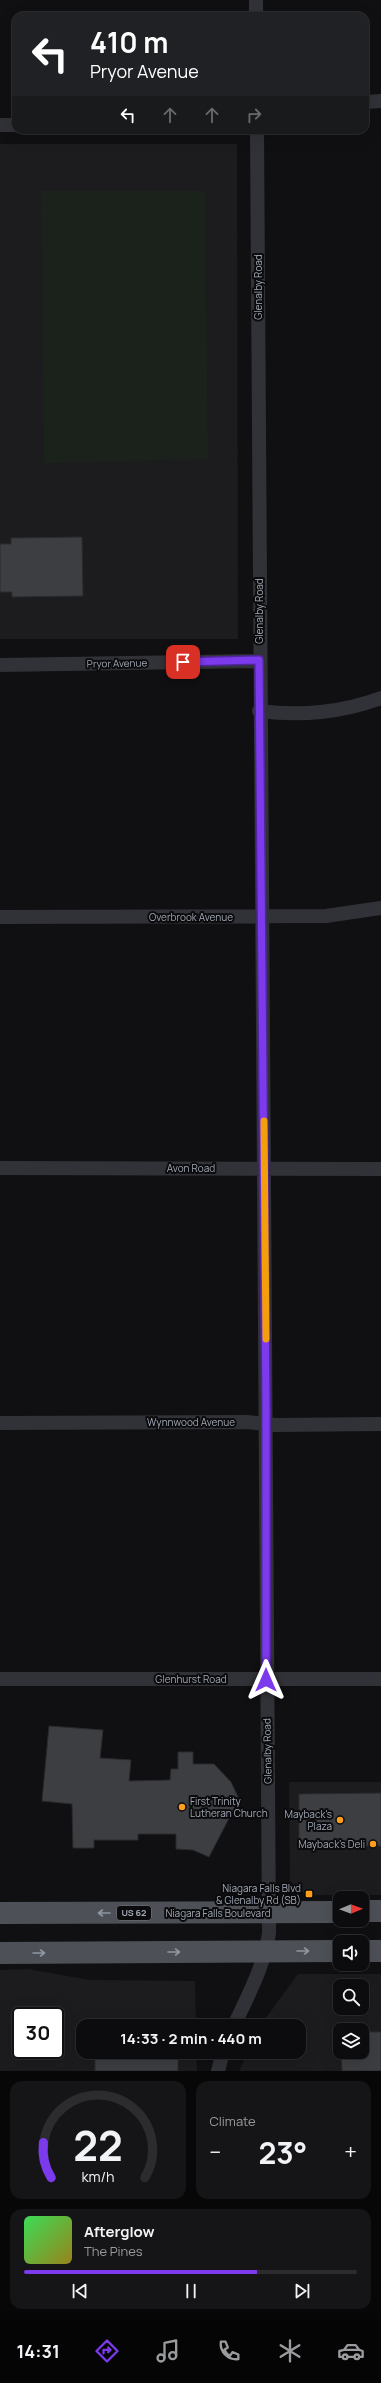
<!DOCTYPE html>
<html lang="en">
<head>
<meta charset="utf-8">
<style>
  body { margin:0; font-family:Manrope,sans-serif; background:#151517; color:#f1f3f6; height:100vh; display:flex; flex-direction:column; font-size:15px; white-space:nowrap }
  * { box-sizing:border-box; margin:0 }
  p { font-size:13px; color:#9a9b9e }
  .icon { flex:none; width:22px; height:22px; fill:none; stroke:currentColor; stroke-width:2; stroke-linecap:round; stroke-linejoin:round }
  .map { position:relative; height:2071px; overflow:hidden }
  .drawer { display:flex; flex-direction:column; gap:10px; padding:10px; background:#070708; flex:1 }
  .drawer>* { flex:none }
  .top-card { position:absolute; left:12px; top:12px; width:357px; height:122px; border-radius:12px; box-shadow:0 4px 16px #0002,0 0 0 1px #2c2c2e; background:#202124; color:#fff; overflow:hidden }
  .needle { width:26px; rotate:89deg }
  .buttons { position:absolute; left:333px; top:1891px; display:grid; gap:8px }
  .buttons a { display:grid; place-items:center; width:36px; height:36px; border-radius:8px; background:#0c0c0e; box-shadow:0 4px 16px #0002,0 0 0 1px #2c2c2e; font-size:20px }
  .speed { position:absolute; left:12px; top:2007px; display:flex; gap:8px; font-size:20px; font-weight:700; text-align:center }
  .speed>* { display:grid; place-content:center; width:52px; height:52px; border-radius:50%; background:#0c0c0e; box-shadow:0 4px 16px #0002,0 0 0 1px #2c2c2e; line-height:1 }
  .speed .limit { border:2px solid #111; border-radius:6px; background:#fff; color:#111 }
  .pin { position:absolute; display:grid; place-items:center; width:34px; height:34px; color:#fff; margin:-17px; border-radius:8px; box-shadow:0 2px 6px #0006 }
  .me { position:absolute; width:44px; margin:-22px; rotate:0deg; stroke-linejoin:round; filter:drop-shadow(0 0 3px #0008) }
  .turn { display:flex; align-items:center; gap:14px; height:84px; padding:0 12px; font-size:18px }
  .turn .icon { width:52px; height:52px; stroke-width:2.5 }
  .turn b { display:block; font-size:28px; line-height:34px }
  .lanes { display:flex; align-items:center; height:38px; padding:0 12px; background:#0003; justify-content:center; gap:20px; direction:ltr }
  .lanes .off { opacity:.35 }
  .big { font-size:30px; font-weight:700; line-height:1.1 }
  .drawer .tile { flex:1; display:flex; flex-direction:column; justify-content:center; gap:6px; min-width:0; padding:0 14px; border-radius:12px; background:#151517 }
  .drawer .dial { align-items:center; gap:0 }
  .dial svg { height:104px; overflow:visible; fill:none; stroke:#2c2c2e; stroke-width:7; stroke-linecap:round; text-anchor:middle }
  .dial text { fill:#f1f3f6; stroke:none }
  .song { display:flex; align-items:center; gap:12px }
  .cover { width:48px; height:48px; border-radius:6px; background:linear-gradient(135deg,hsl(130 70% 55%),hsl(50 70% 35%)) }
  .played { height:4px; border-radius:2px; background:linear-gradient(90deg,#7c3aed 70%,#2c2c2e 70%) }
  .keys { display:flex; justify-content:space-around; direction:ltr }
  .heat { display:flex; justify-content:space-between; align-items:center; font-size:22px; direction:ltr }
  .drawer .tiles { flex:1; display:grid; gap:10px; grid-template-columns:1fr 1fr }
  .tile:last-child { grid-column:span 2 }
  .trip { position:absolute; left:76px; top:2019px; width:230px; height:40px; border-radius:12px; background:#0c0c0e; box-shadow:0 4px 16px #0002,0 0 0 1px #2c2c2e; font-weight:700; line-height:40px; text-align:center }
  .dock { display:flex; height:64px; justify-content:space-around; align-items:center; background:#050506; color:#9a9b9e }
  .dock .icon { width:28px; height:28px }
  .dock .on { color:#7c3aed }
  .dock b { font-size:18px; color:#f1f3f6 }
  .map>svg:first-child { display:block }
</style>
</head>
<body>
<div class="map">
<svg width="381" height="2071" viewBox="0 0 381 2071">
  <rect width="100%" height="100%" fill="#101012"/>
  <path fill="#1c1c1f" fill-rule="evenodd" d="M0 144H237L238 639H0Z
    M289 1782H381V1895H306L290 1881Z
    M28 1969 90 1980 195 1981 196 2026H83V2052H196L197 2071H0V1970ZM21 2016H55V2050H21Z
    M298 1974H381V2071H239L248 2052H299V2026H260ZM340 1986H362V2008H340ZM340 2030H362V2052H340Z"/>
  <path fill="#1a221b" d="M41 191H205L208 459 44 463Z"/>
  <path fill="#3c3e42" stroke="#2a2a2e" d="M82 537 83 596 12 597V592H0V544H11V538Z
    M49 1726 103 1730 100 1758 131 1760 129 1781 170 1780 171 1769H178V1752H193V1764H214L231 1782 239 1799 209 1857 193 1850 176 1849V1834H138V1840H94V1848H73L72 1804 42 1801Z
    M381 1793V1846H299V1794Z
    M362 2032H381V2071H342L341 2052H362Z
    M95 2052H178V2071H95Z"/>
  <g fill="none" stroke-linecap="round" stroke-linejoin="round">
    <path stroke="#313237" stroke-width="14" d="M256 0V16
      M365 102 381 101
      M0 125H16
      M0 665 259 661
      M259 711C302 716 340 713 381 698
      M0 917 326 916 381 908
      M0 1168 381 1169
      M0 1423 247 1422 276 1425 381 1424
      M0 1679H381
      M234 2026C248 1995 264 1967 269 1933L257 130
      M218 2071 223 2052"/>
    <path stroke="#4d5056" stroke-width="22" d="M362 1911H381
      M0 1913 340 1912
      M362 1951H381
      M0 1953 340 1951"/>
  </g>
  <defs><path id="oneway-shaft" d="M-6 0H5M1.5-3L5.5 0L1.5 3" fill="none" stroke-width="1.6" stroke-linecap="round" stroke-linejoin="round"/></defs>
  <g stroke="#8f96a1">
    <use href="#oneway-shaft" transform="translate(104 1913) rotate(180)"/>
    <use href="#oneway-shaft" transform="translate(303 1951)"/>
    <use href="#oneway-shaft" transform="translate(174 1952)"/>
    <use href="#oneway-shaft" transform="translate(39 1953)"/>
  </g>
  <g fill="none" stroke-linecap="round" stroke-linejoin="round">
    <defs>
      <path id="route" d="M183 662 259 660 266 1407V1680"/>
    </defs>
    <use href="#route" stroke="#51269a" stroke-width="10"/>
    <use href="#route" stroke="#7c3aed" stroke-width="7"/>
    <path stroke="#f59e0b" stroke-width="7" d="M264 1121 266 1339"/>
  </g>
  <g fill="#ff9e1b" stroke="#0b0b0d" stroke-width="1.5">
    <circle cx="182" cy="1807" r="4"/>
    <circle cx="340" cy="1820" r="4"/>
    <circle cx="373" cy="1844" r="4"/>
    <rect x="305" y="1890" width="8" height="8" rx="2"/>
  </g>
  <g text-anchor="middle" stroke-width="4" stroke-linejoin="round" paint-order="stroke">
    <rect fill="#0b0b0d" stroke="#737982" stroke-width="1" x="117" y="1906" width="34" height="14" rx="3"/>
    <g font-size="9" font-weight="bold" fill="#a0a8b4">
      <text x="134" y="1916">US 62</text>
    </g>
    <g font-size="10" fill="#a0a8b4" stroke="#0b0b0d">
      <text transform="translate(258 287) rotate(-90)" y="4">Glenalby Road</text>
      <text transform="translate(259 611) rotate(-90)" y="4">Glenalby Road</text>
      <text transform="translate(117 663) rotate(-1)" y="4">Pryor Avenue</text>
      <text x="191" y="921">Overbrook Avenue</text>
      <text x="191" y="1172">Avon Road</text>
      <text x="191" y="1426">Wynnwood Avenue</text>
      <text x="191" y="1683">Glenhurst Road</text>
      <text transform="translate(267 1751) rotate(-91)" y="4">Glenalby Road</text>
      <text x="218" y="1917">Niagara Falls Boulevard</text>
    </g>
    <g font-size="10" fill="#a0a8b4" stroke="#0b0b0d" text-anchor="end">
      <text x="190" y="1805" text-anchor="start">First Trinity<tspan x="190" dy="12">Lutheran Church</tspan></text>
      <text x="332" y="1818">Mayback's<tspan x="332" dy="12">Plaza</tspan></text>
      <text x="365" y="1848">Mayback's Deli</text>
      <text x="301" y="1892">Niagara Falls Blvd<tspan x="301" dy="12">&amp; Glenalby Rd (SB)</tspan></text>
    </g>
  </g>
</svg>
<div class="buttons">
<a><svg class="needle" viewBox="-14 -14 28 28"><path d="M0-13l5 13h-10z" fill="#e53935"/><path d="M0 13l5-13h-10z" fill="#9a9b9e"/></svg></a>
<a><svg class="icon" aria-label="sound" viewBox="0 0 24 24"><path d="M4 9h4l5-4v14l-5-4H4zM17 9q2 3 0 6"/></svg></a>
<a><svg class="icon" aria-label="search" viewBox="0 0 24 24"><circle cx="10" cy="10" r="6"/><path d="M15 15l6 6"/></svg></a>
<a><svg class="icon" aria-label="layers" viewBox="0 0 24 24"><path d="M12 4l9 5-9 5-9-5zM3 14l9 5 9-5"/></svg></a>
</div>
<div class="speed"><div class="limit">30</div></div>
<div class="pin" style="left:183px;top:662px;background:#d93025"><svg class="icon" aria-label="arrive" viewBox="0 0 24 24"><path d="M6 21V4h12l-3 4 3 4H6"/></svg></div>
<svg class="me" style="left:266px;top:1680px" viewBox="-20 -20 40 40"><path d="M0-17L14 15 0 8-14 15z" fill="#7c3aed" stroke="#fff" stroke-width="4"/></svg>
<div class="trip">14:33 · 2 min · 440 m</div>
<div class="top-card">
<div class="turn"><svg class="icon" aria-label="left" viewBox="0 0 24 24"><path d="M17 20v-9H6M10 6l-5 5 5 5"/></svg><div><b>410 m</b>Pryor Avenue</div></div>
<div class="lanes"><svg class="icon" aria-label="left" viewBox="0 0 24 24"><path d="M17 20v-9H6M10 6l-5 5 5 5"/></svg><svg class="icon off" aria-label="ahead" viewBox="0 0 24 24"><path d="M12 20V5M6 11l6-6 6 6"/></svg><svg class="icon off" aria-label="ahead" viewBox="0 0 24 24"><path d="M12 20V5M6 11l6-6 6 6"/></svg><svg class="icon off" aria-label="right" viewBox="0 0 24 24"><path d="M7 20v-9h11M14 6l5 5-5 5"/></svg></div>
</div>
</div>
<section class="drawer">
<div class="tiles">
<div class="tile dial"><svg viewBox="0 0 100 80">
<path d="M14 69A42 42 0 1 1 86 69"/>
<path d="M14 69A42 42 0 0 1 8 42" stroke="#7c3aed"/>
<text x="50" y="56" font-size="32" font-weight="700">22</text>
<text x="50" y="72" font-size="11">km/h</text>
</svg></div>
<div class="tile"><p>Climate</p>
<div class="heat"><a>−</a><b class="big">23°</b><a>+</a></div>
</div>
<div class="tile">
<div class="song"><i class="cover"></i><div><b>Afterglow</b><p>The Pines</p></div></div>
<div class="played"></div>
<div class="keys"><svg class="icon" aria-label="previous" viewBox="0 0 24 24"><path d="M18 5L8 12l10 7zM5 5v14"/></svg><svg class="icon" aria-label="pause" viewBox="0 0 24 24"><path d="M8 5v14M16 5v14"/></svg><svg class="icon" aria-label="next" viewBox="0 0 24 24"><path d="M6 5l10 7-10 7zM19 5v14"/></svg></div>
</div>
</div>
</section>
<nav class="dock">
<b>14:31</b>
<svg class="icon on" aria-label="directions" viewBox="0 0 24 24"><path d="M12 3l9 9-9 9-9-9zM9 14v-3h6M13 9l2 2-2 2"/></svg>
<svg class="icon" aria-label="music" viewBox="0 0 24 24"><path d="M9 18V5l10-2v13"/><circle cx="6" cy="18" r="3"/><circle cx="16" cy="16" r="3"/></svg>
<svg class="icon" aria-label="phone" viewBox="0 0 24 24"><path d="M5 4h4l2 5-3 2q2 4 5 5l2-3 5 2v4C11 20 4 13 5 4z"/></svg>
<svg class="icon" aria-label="climate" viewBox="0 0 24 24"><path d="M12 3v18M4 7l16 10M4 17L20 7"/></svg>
<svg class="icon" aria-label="car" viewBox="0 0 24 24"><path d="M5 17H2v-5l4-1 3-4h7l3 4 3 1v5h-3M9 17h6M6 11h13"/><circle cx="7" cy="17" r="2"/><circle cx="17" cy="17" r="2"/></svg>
</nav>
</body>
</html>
